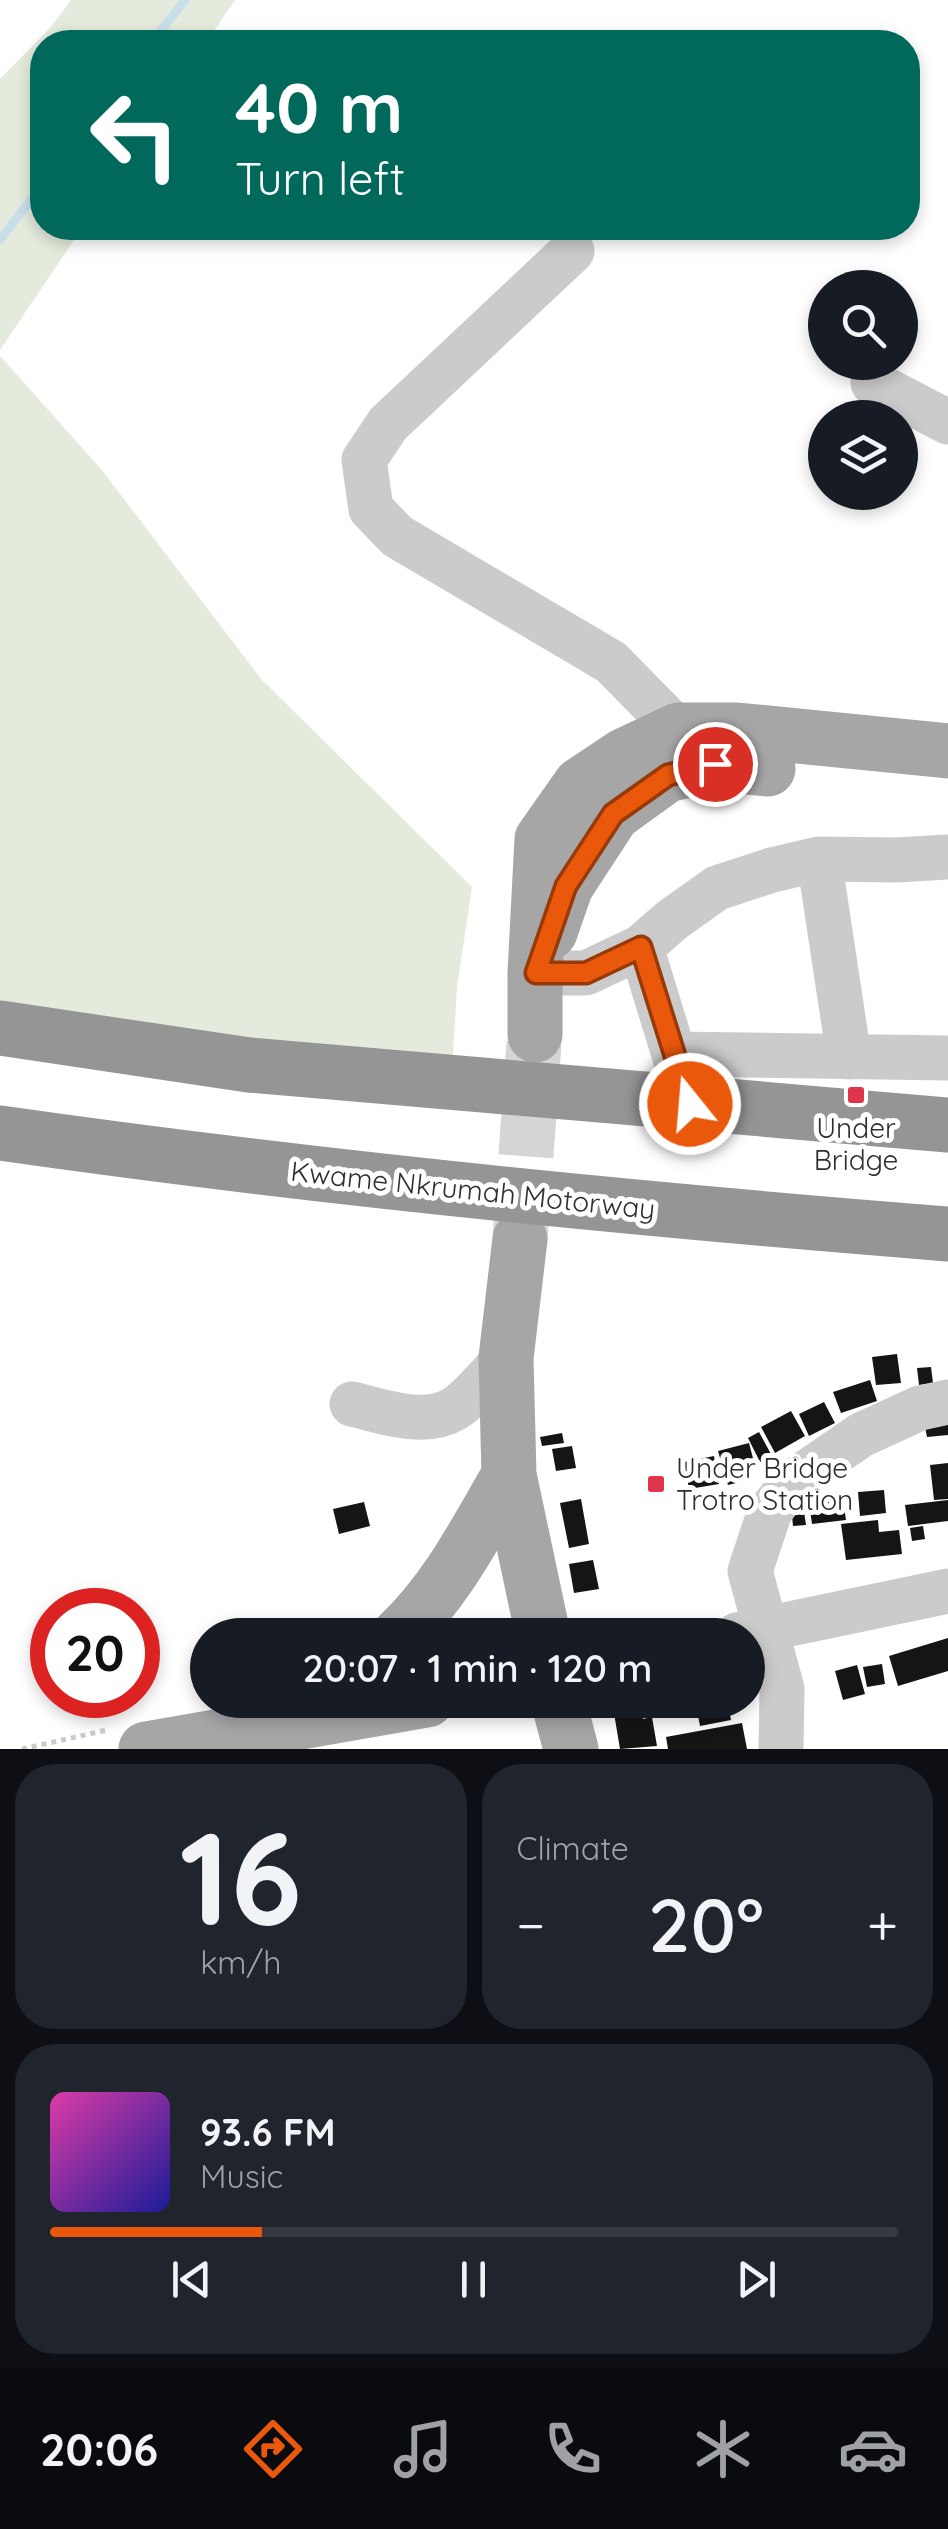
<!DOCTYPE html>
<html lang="en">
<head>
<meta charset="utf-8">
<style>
  body { margin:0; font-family:Quicksand,sans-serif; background:#20242c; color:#f1f3f6; height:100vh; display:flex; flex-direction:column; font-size:38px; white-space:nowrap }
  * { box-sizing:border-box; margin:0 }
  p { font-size:32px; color:#9ea1a6 }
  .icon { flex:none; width:55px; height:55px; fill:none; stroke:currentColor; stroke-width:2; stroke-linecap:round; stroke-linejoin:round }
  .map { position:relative; height:1749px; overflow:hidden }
  .drawer { display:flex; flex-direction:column; gap:15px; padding:15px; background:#0d0f14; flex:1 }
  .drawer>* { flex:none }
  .guide { position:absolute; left:30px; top:30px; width:890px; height:210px; border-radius:40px; box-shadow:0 5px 15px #0003; background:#00695c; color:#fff; overflow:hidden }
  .tools { position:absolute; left:808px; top:270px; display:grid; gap:20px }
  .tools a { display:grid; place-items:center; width:110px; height:110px; border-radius:50%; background:#171b24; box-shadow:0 5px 15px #0003; font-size:50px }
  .speed { position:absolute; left:30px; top:1588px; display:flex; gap:20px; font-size:50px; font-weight:700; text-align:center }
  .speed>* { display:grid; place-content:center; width:130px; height:130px; border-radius:50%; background:#171b24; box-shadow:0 5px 15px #0003; line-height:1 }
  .speed .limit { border:15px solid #d22; background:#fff; color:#111 }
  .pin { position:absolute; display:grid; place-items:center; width:85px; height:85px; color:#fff; margin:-42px; border:5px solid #fff; border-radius:50%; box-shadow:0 2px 10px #0007 }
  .me { position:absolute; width:110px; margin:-55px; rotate:343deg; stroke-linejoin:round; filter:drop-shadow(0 0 8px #0008) }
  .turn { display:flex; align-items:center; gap:35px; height:210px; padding:0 40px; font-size:45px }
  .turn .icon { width:130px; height:130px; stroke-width:2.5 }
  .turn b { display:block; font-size:70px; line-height:85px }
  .big { font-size:75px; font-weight:600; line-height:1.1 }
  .drawer .tile { flex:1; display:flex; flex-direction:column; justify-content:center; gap:15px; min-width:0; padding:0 35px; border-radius:40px; background:#20242c }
  .drawer .dial { align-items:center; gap:0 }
  .dial b { font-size:130px; line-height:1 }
  .song { display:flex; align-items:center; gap:30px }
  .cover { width:120px; height:120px; border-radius:15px; background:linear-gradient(135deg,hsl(320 70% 55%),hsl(240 70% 35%)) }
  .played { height:10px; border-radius:5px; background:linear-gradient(90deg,#ea580c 25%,#363941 25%) }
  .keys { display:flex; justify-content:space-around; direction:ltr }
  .heat { display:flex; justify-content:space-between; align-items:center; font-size:55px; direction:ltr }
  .drawer .tiles { flex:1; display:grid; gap:15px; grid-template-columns:1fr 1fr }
  .tile:last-child { grid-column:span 2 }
  .trip { position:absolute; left:190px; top:1618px; width:575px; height:100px; border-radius:50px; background:#171b24; box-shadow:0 5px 15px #0003; font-weight:600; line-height:100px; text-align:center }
  .dock { display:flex; height:160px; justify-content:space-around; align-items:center; background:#090b0e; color:#9ea1a6 }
  .dock .icon { width:70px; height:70px }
  .dock .selected { color:#ea580c }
  .dock b { font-size:45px; color:#f1f3f6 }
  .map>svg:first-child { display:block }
</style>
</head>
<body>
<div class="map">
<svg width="948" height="1749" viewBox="0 0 948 1749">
  <rect width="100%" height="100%" fill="#fff"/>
  <path fill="#e4ebdc" d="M71 0H235L206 42H42V228H82L0 350V79L51 27Z
    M0 356 101 469 262 680 472 887 457 987 452 1072 0 1014Z"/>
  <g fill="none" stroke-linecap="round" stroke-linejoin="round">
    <path stroke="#c8dfea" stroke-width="9" d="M152 42 185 0
      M0 240 42 185"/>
  </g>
  <path fill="#151515" d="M897 1354 901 1383 876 1385 872 1357Z
    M931 1367 933 1383 919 1385 917 1368Z
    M870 1380 877 1401 841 1413 833 1392Z
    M824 1402 835 1423 809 1436 799 1414Z
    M791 1411 805 1436 775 1453 761 1427Z
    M948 1424V1435L927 1437 925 1427Z
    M759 1432 772 1456 760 1462 748 1438Z
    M562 1433 564 1443 542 1446 540 1437Z
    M749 1443 754 1462 743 1465 748 1480 728 1485 718 1451Z
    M572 1446 576 1468 556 1471 552 1449Z
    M714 1456 719 1484 689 1489 684 1462Z
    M948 1463V1499L934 1500 930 1465Z
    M884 1490 886 1513 860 1516 858 1492Z
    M842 1492 846 1520 812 1524 808 1496Z
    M581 1499 589 1544 569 1548 560 1503Z
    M948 1500V1521L908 1526 905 1505Z
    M364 1502 370 1526 339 1534 333 1509Z
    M803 1505 806 1525 793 1526 791 1506Z
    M878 1520 879 1532 899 1530 902 1554 846 1560 841 1524Z
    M923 1526 925 1539 912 1541 910 1528Z
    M593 1560 599 1589 574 1593 569 1564Z
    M948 1638V1671L898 1686 889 1656Z
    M882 1664 885 1684 867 1687 863 1667Z
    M857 1665 865 1694 843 1700 835 1671Z
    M653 1700H696V1702L655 1709Z
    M728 1704 731 1720 700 1726 697 1710Z
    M641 1708 643 1719 652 1717 657 1746 620 1749 614 1713Z
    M742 1723 747 1749H668L666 1737Z"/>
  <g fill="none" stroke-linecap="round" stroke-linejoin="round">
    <path stroke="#d5d5d5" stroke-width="55" stroke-dasharray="55 28" stroke-linecap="butt" d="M520 1239 534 1043"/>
    <path stroke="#cbcbcb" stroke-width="5" stroke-dasharray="5 5" stroke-linecap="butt" d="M22 1749 107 1730"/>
    <path stroke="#cbcbcb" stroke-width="45" d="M572 251 388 424 364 460 371 509 397 536 611 662 678 730
      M873 383 948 422
      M819 859 849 1057
      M641 947 683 1084
      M535 973H586L641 947 672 920 717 888 772 870 819 859 896 860 948 857
      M674 1054 948 1058
      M352 1404C383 1411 424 1427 454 1409 470 1400 492 1372 506 1358
      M737 1635 948 1591
      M781 1749 782 1689 750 1571 770 1511 794 1481 861 1435 920 1408 948 1402"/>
    <path stroke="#a6a6a6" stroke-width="55" d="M550 932 566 886 613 814 667 775 715 764 768 769
      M535 1035V973L542 839 580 785 625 755 678 730H737L948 751
      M520 1239 506 1358 509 1475 543 1635
      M399 1635C447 1590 477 1530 509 1475
      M558 1700 571 1749
      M146 1749 427 1700"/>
    <path stroke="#959595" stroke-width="55" d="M0 1028 249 1065 948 1125
      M0 1133C315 1178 631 1209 948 1234"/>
  </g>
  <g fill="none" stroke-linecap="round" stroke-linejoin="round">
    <defs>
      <path id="route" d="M690 1104 641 947 586 973H536L566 886 613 814 668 775 715 764"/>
    </defs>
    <use href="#route" stroke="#983908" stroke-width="25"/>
    <use href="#route" stroke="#ea580c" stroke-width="18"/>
  </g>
  <g fill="#df354b" stroke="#fff" stroke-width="4">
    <rect x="846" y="1085" width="20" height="20" rx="5"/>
    <rect x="646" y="1474" width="20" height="20" rx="5"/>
  </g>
  <g text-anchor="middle" stroke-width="10" stroke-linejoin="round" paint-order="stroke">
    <g font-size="28" fill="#2e2e2e" stroke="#fff">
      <text x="856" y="1138">Under<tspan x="856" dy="32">Bridge</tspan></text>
      <text x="676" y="1478" text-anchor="start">Under Bridge<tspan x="676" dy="32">Trotro Station</tspan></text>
    </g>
    <g font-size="28" fill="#2e2e2e" stroke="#fff">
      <text transform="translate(473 1190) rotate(6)" y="10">Kwame Nkrumah Motorway</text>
    </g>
  </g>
</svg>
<div class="tools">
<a><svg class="icon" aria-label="search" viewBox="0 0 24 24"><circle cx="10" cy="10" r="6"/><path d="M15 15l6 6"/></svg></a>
<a><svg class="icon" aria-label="layers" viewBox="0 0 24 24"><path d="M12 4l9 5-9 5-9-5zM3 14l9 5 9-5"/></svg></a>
</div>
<div class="speed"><div class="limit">20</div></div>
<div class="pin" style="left:715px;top:764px;background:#d93025"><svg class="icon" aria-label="arrive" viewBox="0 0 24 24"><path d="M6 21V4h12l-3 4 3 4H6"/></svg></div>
<svg class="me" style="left:690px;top:1104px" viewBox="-20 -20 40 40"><circle r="17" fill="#ea580c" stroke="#fff" stroke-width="3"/><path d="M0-11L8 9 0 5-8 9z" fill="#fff"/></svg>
<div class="trip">20:07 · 1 min · 120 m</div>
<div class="guide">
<div class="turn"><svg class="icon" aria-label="left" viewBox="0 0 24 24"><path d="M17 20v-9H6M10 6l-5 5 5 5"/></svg><div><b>40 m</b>Turn left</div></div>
</div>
</div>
<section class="drawer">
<div class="tiles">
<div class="tile dial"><b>16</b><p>km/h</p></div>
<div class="tile"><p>Climate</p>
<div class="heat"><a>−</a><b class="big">20°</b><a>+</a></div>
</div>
<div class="tile">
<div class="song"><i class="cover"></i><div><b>93.6 FM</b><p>Music</p></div></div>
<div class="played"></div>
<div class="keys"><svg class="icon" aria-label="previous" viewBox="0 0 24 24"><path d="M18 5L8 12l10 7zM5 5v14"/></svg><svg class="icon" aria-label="pause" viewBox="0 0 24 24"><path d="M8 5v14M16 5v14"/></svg><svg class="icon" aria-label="next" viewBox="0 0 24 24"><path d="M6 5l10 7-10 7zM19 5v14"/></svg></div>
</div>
</div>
</section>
<nav class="dock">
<b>20:06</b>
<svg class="icon selected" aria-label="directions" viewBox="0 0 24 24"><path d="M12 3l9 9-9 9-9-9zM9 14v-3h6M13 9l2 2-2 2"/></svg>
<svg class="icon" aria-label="music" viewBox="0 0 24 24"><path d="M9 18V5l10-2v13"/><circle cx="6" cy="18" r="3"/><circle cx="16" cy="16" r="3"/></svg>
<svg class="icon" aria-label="phone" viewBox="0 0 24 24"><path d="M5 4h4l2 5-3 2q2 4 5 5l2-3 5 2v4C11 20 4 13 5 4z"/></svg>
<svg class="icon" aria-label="climate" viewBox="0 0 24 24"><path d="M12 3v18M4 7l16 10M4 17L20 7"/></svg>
<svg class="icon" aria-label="car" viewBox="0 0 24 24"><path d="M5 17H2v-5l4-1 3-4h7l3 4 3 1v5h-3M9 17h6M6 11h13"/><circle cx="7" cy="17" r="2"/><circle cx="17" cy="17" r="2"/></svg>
</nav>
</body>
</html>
